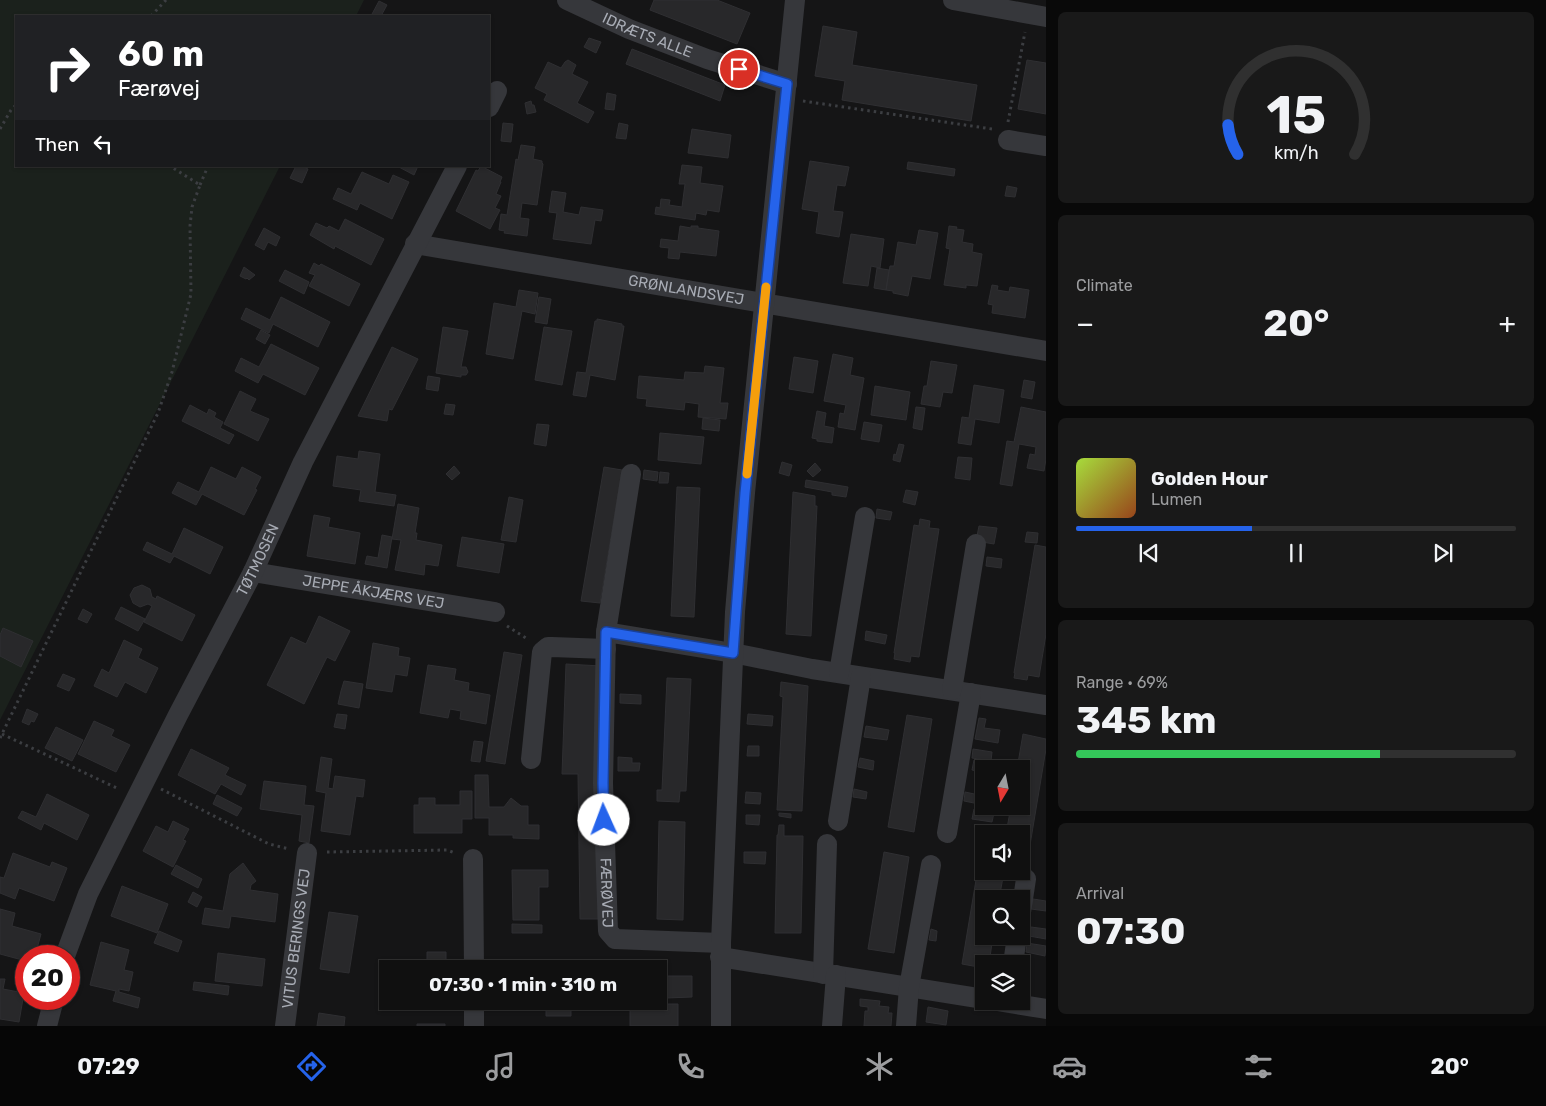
<!DOCTYPE html>
<html lang="en">
<head>
<meta charset="utf-8">
<style>
  body { margin:0; font-family:Rubik,sans-serif; background:#191919; color:#f1f3f6; height:100vh; display:flex; flex-direction:column; font-size:19px; white-space:nowrap }
  * { box-sizing:border-box; margin:0 }
  p { font-size:16px; color:#9c9d9f }
  .icon { flex:none; width:28px; height:28px; fill:none; stroke:currentColor; stroke-width:2; stroke-linecap:round; stroke-linejoin:round }
  .map { position:relative; flex:1; overflow:hidden }
  .side { display:flex; flex-direction:column; gap:12px; padding:12px; background:#090909; width:500px }
  .side>* { flex:none }
  .hud { position:absolute; left:15px; top:15px; width:475px; height:152px; border-radius:0px; box-shadow:0 1px 4px #0004,0 0 0 1px #303030; background:#202124; color:#fff; overflow:hidden }
  .needle { width:32px; rotate:190deg }
  .fabs { position:absolute; left:975px; top:760px; display:grid; gap:10px }
  .fabs a { display:grid; place-items:center; width:55px; height:55px; border-radius:0px; background:#101010; box-shadow:0 1px 4px #0004,0 0 0 1px #303030; font-size:25px }
  .speed { position:absolute; left:15px; top:945px; display:flex; gap:10px; font-size:25px; font-weight:700; text-align:center }
  .speed>* { display:grid; place-content:center; width:65px; height:65px; border-radius:50%; background:#101010; box-shadow:0 1px 4px #0004,0 0 0 1px #303030; line-height:1 }
  .speed .limit { border:8px solid #d22; background:#fff; color:#111 }
  .pin { position:absolute; display:grid; place-items:center; width:42px; height:42px; color:#fff; margin:-21px; border:2px solid #fff; border-radius:50%; box-shadow:0 1px 5px #0007 }
  .me { position:absolute; width:55px; margin:-28px; rotate:358deg; stroke-linejoin:round; filter:drop-shadow(0 0 4px #0008) }
  .turn { display:flex; align-items:center; gap:18px; height:105px; padding:0 20px; font-size:22px }
  .turn .icon { width:65px; height:65px; stroke-width:2.5 }
  .turn b { display:block; font-size:35px; line-height:42px }
  .then { display:flex; align-items:center; height:48px; padding:0 20px; background:#0003; gap:10px; font-size:19px }
  .big { font-size:38px; font-weight:700; line-height:1.1 }
  .side .tile { flex:1; display:flex; flex-direction:column; justify-content:center; gap:8px; min-width:0; padding:0 18px; border-radius:8px; background:#191919 }
  .side .dial { align-items:center; gap:0 }
  .dial svg { height:130px; overflow:visible; fill:none; stroke:#303030; stroke-width:7; stroke-linecap:round; text-anchor:middle }
  .dial text { fill:#f1f3f6; stroke:none }
  .song { display:flex; align-items:center; gap:15px }
  .cover { width:60px; height:60px; border-radius:8px; background:linear-gradient(135deg,hsl(80 70% 55%),hsl(20 70% 35%)) }
  .played { height:5px; border-radius:2px; background:linear-gradient(90deg,#2563eb 40%,#303030 40%) }
  .keys { display:flex; justify-content:space-around; direction:ltr }
  .heat { display:flex; justify-content:space-between; align-items:center; font-size:28px; direction:ltr }
  .charge { height:8px; border-radius:4px; background:linear-gradient(90deg,#34c759 69%,#303030 0) }
  .trip { position:absolute; left:379px; top:960px; width:288px; height:50px; border-radius:0px; background:#101010; box-shadow:0 1px 4px #0004,0 0 0 1px #303030; font-weight:700; line-height:50px; text-align:center }
  .tabs { display:flex; height:80px; justify-content:space-around; align-items:center; background:#060606; color:#9c9d9f }
  .tabs .icon { width:35px; height:35px }
  .tabs .selected { color:#2563eb }
  .tabs b { font-size:22px; color:#f1f3f6 }
  main { display:flex; flex:1; min-height:0 }
  .map>svg:first-child { display:block }
</style>
</head>
<body>
<main>
<div class="map">
<svg width="1046" height="1026" viewBox="0 0 1046 1026">
  <rect width="100%" height="100%" fill="#151516"/>
  <path fill="#1b211c" d="M0 0H364L356 16H16V166H280L0 720Z"/>
  <path fill="#28282a" stroke="#2f2f32" d="M654 0H717L750 13 737 44 650 10Z
    M379 1 387 5 381 16H371Z
    M823 26 857 32 852 65 977 85 971 121 842 100 845 81 815 76Z
    M589 38 601 42 596 53 584 47Z
    M632 49 725 85 720 101 626 64Z
    M568 60 576 65 572 74 588 82 577 103 594 112 588 123 544 100 547 94 535 88 548 62 561 68 565 62Z
    M1027 60 1046 63V114L1018 109Z
    M607 93 616 95 614 110 605 109Z
    M531 101 532 105H534L536 112 527 114 525 103Z
    M503 123 513 124 511 142 501 141Z
    M619 123 628 125 626 139 616 138Z
    M692 129 731 135 728 158 688 153Z
    M521 145 535 147 533 159 542 161V163L543 164 537 205 522 203 520 218 529 219 527 236 504 233 505 231 499 230 501 214 507 215 516 159 518 160Z
    M810 161 849 167 845 186 837 185 833 211 843 212 839 237 816 233 819 212 802 209Z
    M908 162 955 169 954 176 907 169Z
    M682 165 702 167 700 183 723 186 719 212 707 210 706 215 696 213 695 220 655 214 656 207 660 208 661 199 670 200 669 205 682 207 685 184H679Z
    M296 166H302L308 169 302 183 290 178Z
    M397 166H418L414 175Z
    M481 166 502 177 500 182H501L496 194 501 196 495 208 500 210 490 229 456 211 476 170 478 171Z
    M362 172 389 184 393 175 409 182 392 219 360 203 357 210 333 199 338 188 351 194Z
    M1007 186 1017 188 1015 197 1005 196Z
    M552 191 566 193 563 212 579 215 581 207 603 210 601 221 595 220 591 244 553 239 557 213 549 212Z
    M345 219 384 239 371 265 335 246 334 249 310 235 316 223 327 228 329 226 339 231Z
    M680 226 691 228V226H698V228L719 231 716 256 680 252 679 259 668 258 669 248 660 247 661 239 678 241Z
    M949 226 957 227 956 229 964 230 962 242 973 244 972 252 982 254 977 286 966 285V288L944 285 950 249 946 248Z
    M264 228 280 237 276 246 268 242 264 250 255 245Z
    M919 230 938 233 930 279 912 276 908 296 893 293V291L886 290 890 266H894L898 242 916 245Z
    M851 234 884 239 880 268 871 266 868 286 843 283Z
    M314 263 319 266 321 264 360 284 349 306 309 286 315 275 309 273Z
    M244 267 255 275 249 280 247 278 246 279 240 276Z
    M877 268 889 270 886 290 874 288Z
    M285 270 309 282 304 294 279 281Z
    M992 285 998 286 997 290 1009 292 1010 287 1029 290 1025 318 992 313 993 305 988 304Z
    M519 290 538 293 535 314 522 311 513 359 486 354 494 303 516 307Z
    M281 297 330 322 318 347 273 324 269 333 241 319 246 308 270 320Z
    M539 297 551 299 547 324 535 322Z
    M597 319 622 324V326H624L615 380 590 375 586 397 573 395 577 372 586 373 595 321H597Z
    M443 327 468 331 461 367H466L468 372 466 375H461V377L436 373Z
    M544 327 572 331 562 385 535 380Z
    M261 330 270 335 265 344 256 339Z
    M271 344 319 368 305 395 263 374 258 383 235 371 241 358 259 367Z
    M392 347 418 359 392 410 389 409 387 421 358 416Z
    M833 354 853 358 850 375 864 378 855 430 838 427 840 413 844 414 846 405 824 401Z
    M794 357 818 361 813 393 789 389Z
    M931 361 957 365 952 393 943 392 940 407 921 404 924 386H927Z
    M705 366 724 368 720 403H728L726 419 698 417 699 404 685 402 684 410 646 406 647 399 637 398 639 376 684 380 685 372 704 373Z
    M428 376 440 378 438 391 426 389Z
    M1024 380 1035 382 1032 399 1021 397Z
    M974 385 1004 390 999 423 975 419 971 445 958 443 962 417 969 418Z
    M875 386 910 392 906 420 871 415Z
    M240 391 256 399 250 411 269 419 258 441 224 424Z
    M446 404 455 405 453 415 444 414Z
    M190 405 207 414 209 409 216 413 214 417 223 422 220 428 234 435 229 444 182 421Z
    M916 407 925 408 922 430 913 428Z
    M1021 407 1046 412V459L1044 471 1027 468 1030 454 1035 455 1036 447 1019 444 1012 486 1000 484 1007 441 1014 442Z
    M817 411 826 413 824 426 834 428 832 443 817 441V439L812 438Z
    M703 418 720 420 719 431 702 429Z
    M864 422 882 425 879 442 861 439Z
    M537 424 549 425 546 446 534 444Z
    M660 433 704 437 701 464 658 460Z
    M899 444 904 445 900 462 893 460 894 454 896 455Z
    M359 451 380 454 375 492 396 495 394 506 359 501 361 490 333 486 337 456 358 459Z
    M958 457 972 458 970 480 955 478Z
    M782 462 792 465 789 476 779 473Z
    M815 463 821 470 813 477 807 471Z
    M454 466 460 473 452 480 446 474Z
    M211 467 236 479 242 467 261 477 255 489 257 490 244 515 202 494 196 505 172 493 178 482 199 492Z
    M604 467 622 470 600 603 581 601Z
    M644 470 658 472 657 481 643 479Z
    M660 472 669 473 668 483H659Z
    M806 480 848 487 846 497 832 495V492L805 487Z
    M677 487 700 488 694 617 671 616Z
    M906 490 918 492 915 505 903 502Z
    M793 492 815 496V506H817L811 636 786 634Z
    M509 497 523 500 516 542 501 540Z
    M398 504 419 508 415 533H417L416 540 442 545 438 566 425 564 424 575 395 570 401 540 392 539Z
    M877 509 892 512 890 520 876 518Z
    M314 515 330 518 328 527 360 533 355 564 307 556Z
    M920 519 930 521 929 528 939 529 919 657 911 656 910 662 894 659 895 653H894L914 525 919 526Z
    M979 526 997 528 994 544 976 541Z
    M184 528 223 547 210 574 174 556 170 563 143 550 147 542 172 554Z
    M1027 532 1038 533 1037 543 1025 542Z
    M382 535 392 537 387 568 365 564 367 556 378 558Z
    M462 537 504 544 499 573 457 566Z
    M1035 545 1046 547V634L1039 677 1028 675 1027 680 1014 678 1015 673H1014Z
    M987 557 1002 559 1001 568 986 566Z
    M142 585 150 589 152 597 156 599 157 596 195 615 182 641 144 622 152 606 148 604 140 607 133 603 130 595 134 588Z
    M121 607 145 619 138 631 115 619Z
    M83 609 92 614 87 623 78 619Z
    M319 616 350 631 335 661 327 657 304 704 267 685 291 637 306 644Z
    M3 628 33 641 21 667 0 656V635Z
    M866 631 887 635 885 644 865 640Z
    M124 640 142 649 138 658 158 668 146 693 125 682 117 697 94 686 102 669 109 673Z
    M373 643 399 648 398 656 410 658 407 676 395 674 392 692 366 688Z
    M504 652 522 655 505 764 486 761Z
    M566 664 601 666 598 919H580L578 774H562Z
    M428 665 456 669 454 680 469 683 468 691 490 695 486 724 460 719 461 711 450 709 448 718 420 713Z
    M63 674 75 679 69 691 57 686Z
    M667 678 691 679 686 791H680L679 802 657 801V790H662Z
    M344 681 363 684 359 708 338 704 341 691Z
    M781 682 808 686 802 811 777 810 783 697 780 696Z
    M620 694 641 695V704L620 703Z
    M27 709 38 714 34 722 31 721 29 725 22 722Z
    M337 714 347 715 345 729 334 727Z
    M748 714 773 716 772 726 747 724Z
    M907 715 932 719 914 832 888 827Z
    M979 718 986 719 984 728 1000 730 998 743 975 739Z
    M94 721 114 730 111 736 130 745 116 772 78 754Z
    M866 726 889 730 887 740 864 737Z
    M56 727 83 740 72 761 45 748Z
    M1023 734 1046 739V749L1029 851 1021 850V834H1006L1011 806H1021V769H1017Z
    M474 741 483 742 480 762 471 761Z
    M748 746H759V756H747Z
    M191 749 229 768 225 775 246 785 241 795 221 784 215 794 178 775Z
    M973 749 992 752 991 761 972 758Z
    M321 757 332 759 328 788 333 789 335 776 365 780 363 797 356 796 350 835 321 831 326 793 316 791Z
    M618 757 632 758V763H640L639 771H618Z
    M860 758 874 761 873 770 858 767Z
    M974 760 992 764 991 769H984V773L972 770Z
    M475 775H488L489 807H504L511 798 521 806H528V825H539V839L513 838V835H489V818H475Z
    M264 781 306 786 304 805 314 806 309 843 299 841 302 815 260 809Z
    M854 789 867 792 866 799 853 797Z
    M460 791H472V819H462V833H414V805H419V798H435V805H460Z
    M746 792 761 793 760 804 745 803Z
    M965 792 984 796V805L964 801Z
    M47 794 89 815 77 840 44 823 41 830 18 818 22 811 36 817Z
    M217 795 242 808 237 816 213 804Z
    M974 809 994 813 992 822 972 819Z
    M779 813 791 814V818L779 816Z
    M746 815H760L759 825 746 824Z
    M173 821 189 829 183 840 186 841 173 867 143 851 156 826 168 832Z
    M659 821 685 822 683 920 657 919Z
    M779 825H784V836H803L801 933H775L777 835H778Z
    M744 852H766L765 864 744 863Z
    M884 852 909 857 894 953 868 949Z
    M13 853 50 867 52 862 67 868 54 901 19 888 15 899 0 893V877L4 878Z
    M243 863 256 881 251 885 250 890 278 894 275 922 231 916 229 928 202 924 205 908 223 911 230 874Z
    M176 865 202 879 198 888 171 874Z
    M978 868 984 869V871L1004 872 999 899H984V936H993L989 964H984V968L962 964Z
    M512 870H548V887H539V920H513Z
    M122 886 168 904 157 933 111 916Z
    M193 892 202 897 197 907 188 902Z
    M1033 899 1046 901V911L1031 909Z
    M0 909 15 913 12 926 41 934 35 956H26V961L0 954Z
    M329 912 358 916 349 973 320 969Z
    M512 924 542 925V933H512Z
    M1031 927 1046 929V939L1029 936Z
    M931 929 937 931 936 941 929 940Z
    M159 931 182 941 178 952 154 943Z
    M101 942 129 950 124 970 133 972 129 991 119 989V992L140 998 138 1008 113 1001 116 991 90 985Z
    M1027 943 1046 946 1045 956 1026 952Z
    M427 952H446V969H393V960H427Z
    M218 953 265 959 262 986 215 981Z
    M666 976H692V997L666 998Z
    M0 979H5L3 989 24 993 19 1022 0 1019Z
    M194 982 229 986 228 995 193 990Z
    M384 988H388V1001H384Z
    M860 999 880 1001 879 1006 889 1007 888 1013H892L891 1026H864L865 1011H868V1007L860 1006Z
    M504 1001 571 1002V1016H546V1005H504Z
    M630 1004H678V1026H630Z
    M928 1007 948 1011 946 1025 926 1022Z
    M319 1013 345 1017 344 1026H317Z
    M417 1024H445V1026H417Z"/>
  <g fill="none" stroke-linecap="round" stroke-linejoin="round">
    <path stroke="#3c3e42" stroke-width="3" stroke-dasharray="2.5 4" stroke-linecap="butt" d="M151 16 166 0
      M803 101 992 129
      M1008 122 1025 32
      M0 129 11 110 16 105
      M200 185 208 166
      M507 626 529 640
      M2 734 119 789
      M0 738 158 413 172 372 191 294 190 226 192 207 200 185 170 166
      M161 789 269 844 289 849
      M327 852 447 850 455 853"/>
    <g stroke="#36373b" stroke-width="20">
      <path id="s1" d="M567 0 629 29 707 59 787 84"/>
      <path d="M953 0 1046 17"/>
      <path d="M489 107 497 91"/>
      <path d="M1008 140 1046 146"/>
      <path id="s2" d="M415 244 1046 351"/>
      <path d="M631 474 606 632 733 653 812 669 1046 705"/>
      <path id="s3" d="M253 572 495 612"/>
      <path id="s4" d="M606 632 603 783 608 931 615 939 721 943"/>
      <path d="M839 673 865 517"/>
      <path d="M952 690 976 544"/>
      <path d="M531 759 542 652 548 647H552L606 649"/>
      <path d="M838 821 861 677"/>
      <path d="M947 833 971 693"/>
      <path d="M473 859 474 969"/>
      <path d="M1021 912 1026 879"/>
      <path id="s5" d="M65 956 88 894 178 715 253 572 303 462 457 166"/>
      <path d="M720 957 984 999"/>
      <path d="M1013 964 1017 936"/>
      <path d="M823 974 827 844"/>
      <path d="M474 1001V1026"/>
      <path d="M997 1001 1046 1009"/>
      <path d="M47 1026 54 999"/>
      <path id="s6" d="M285 1026 307 853"/>
      <path d="M721 1026V943L735 612 745 493 795 0"/>
      <path d="M832 1026 836 975"/>
      <path d="M906 1026 909 987 931 865"/>
    </g>
  </g>
  <g fill="none" stroke-linecap="round" stroke-linejoin="round">
    <defs>
      <path id="route" d="M604 820 603 783 606 632 733 653 745 493 787 84 739 69"/>
    </defs>
    <use href="#route" stroke="#184099" stroke-width="12"/>
    <use href="#route" stroke="#2563eb" stroke-width="9"/>
    <path stroke="#f59e0b" stroke-width="9" d="M747 474 766 287"/>
  </g>
  <g text-anchor="middle" stroke-width="5" stroke-linejoin="round" paint-order="stroke">
    <g font-size="15" fill="#a8acb5" stroke="#101011">
      <text dy="5" stroke="none"><textPath href="#s1" startOffset="88">IDRÆTS ALLE</textPath></text>
      <text dy="5" stroke="none"><textPath href="#s2" startOffset="275">GRØNLANDSVEJ</textPath></text>
      <text dy="5" stroke="none"><textPath href="#s5" startOffset="441">TØTMOSEN</textPath></text>
      <text dy="5" stroke="none"><textPath href="#s3" startOffset="122">JEPPE ÅKJÆRS VEJ</textPath></text>
      <text dy="5" stroke="none"><textPath href="#s4" startOffset="261">FÆRØVEJ</textPath></text>
      <text dy="5" stroke="none"><textPath href="#s6" startOffset="88">VITUS BERINGS VEJ</textPath></text>
    </g>
  </g>
</svg>
<div class="fabs">
<a><svg class="needle" viewBox="-14 -14 28 28"><path d="M0-13l5 13h-10z" fill="#e53935"/><path d="M0 13l5-13h-10z" fill="#9c9d9f"/></svg></a>
<a><svg class="icon" aria-label="sound" viewBox="0 0 24 24"><path d="M4 9h4l5-4v14l-5-4H4zM17 9q2 3 0 6"/></svg></a>
<a><svg class="icon" aria-label="search" viewBox="0 0 24 24"><circle cx="10" cy="10" r="6"/><path d="M15 15l6 6"/></svg></a>
<a><svg class="icon" aria-label="layers" viewBox="0 0 24 24"><path d="M12 4l9 5-9 5-9-5zM3 14l9 5 9-5"/></svg></a>
</div>
<div class="speed"><div class="limit">20</div></div>
<div class="pin" style="left:739px;top:69px;background:#d93025"><svg class="icon" aria-label="arrive" viewBox="0 0 24 24"><path d="M6 21V4h12l-3 4 3 4H6"/></svg></div>
<svg class="me" style="left:604px;top:820px" viewBox="-20 -20 40 40"><circle r="19" fill="#fff"/><path d="M0-13L10 11 0 6-10 11z" fill="#2563eb"/></svg>
<div class="trip">07:30 · 1 min · 310 m</div>
<div class="hud">
<div class="turn"><svg class="icon" aria-label="right" viewBox="0 0 24 24"><path d="M7 20v-9h11M14 6l5 5-5 5"/></svg><div><b>60 m</b>Færøvej</div></div>
<div class="then">Then<svg class="icon" aria-label="left" viewBox="0 0 24 24"><path d="M17 20v-9H6M10 6l-5 5 5 5"/></svg></div>
</div>
</div>
<section class="side">
<div class="tile dial"><svg viewBox="0 0 100 80">
<path d="M14 69A42 42 0 1 1 86 69"/>
<path d="M14 69A42 42 0 0 1 8 51" stroke="#2563eb"/>
<text x="50" y="56" font-size="32" font-weight="700">15</text>
<text x="50" y="72" font-size="11">km/h</text>
</svg></div>
<div class="tile"><p>Climate</p>
<div class="heat"><a>−</a><b class="big">20°</b><a>+</a></div>
</div>
<div class="tile">
<div class="song"><i class="cover"></i><div><b>Golden Hour</b><p>Lumen</p></div></div>
<div class="played"></div>
<div class="keys"><svg class="icon" aria-label="previous" viewBox="0 0 24 24"><path d="M18 5L8 12l10 7zM5 5v14"/></svg><svg class="icon" aria-label="pause" viewBox="0 0 24 24"><path d="M8 5v14M16 5v14"/></svg><svg class="icon" aria-label="next" viewBox="0 0 24 24"><path d="M6 5l10 7-10 7zM19 5v14"/></svg></div>
</div>
<div class="tile"><p>Range · 69%</p><b class="big">345 km</b><div class="charge"></div></div>
<div class="tile"><p>Arrival</p><b class="big">07:30</b></div>
</section>
</main>
<nav class="tabs">
<b>07:29</b>
<svg class="icon selected" aria-label="directions" viewBox="0 0 24 24"><path d="M12 3l9 9-9 9-9-9zM9 14v-3h6M13 9l2 2-2 2"/></svg>
<svg class="icon" aria-label="music" viewBox="0 0 24 24"><path d="M9 18V5l10-2v13"/><circle cx="6" cy="18" r="3"/><circle cx="16" cy="16" r="3"/></svg>
<svg class="icon" aria-label="phone" viewBox="0 0 24 24"><path d="M5 4h4l2 5-3 2q2 4 5 5l2-3 5 2v4C11 20 4 13 5 4z"/></svg>
<svg class="icon" aria-label="climate" viewBox="0 0 24 24"><path d="M12 3v18M4 7l16 10M4 17L20 7"/></svg>
<svg class="icon" aria-label="car" viewBox="0 0 24 24"><path d="M5 17H2v-5l4-1 3-4h7l3 4 3 1v5h-3M9 17h6M6 11h13"/><circle cx="7" cy="17" r="2"/><circle cx="17" cy="17" r="2"/></svg>
<svg class="icon" aria-label="filters" viewBox="0 0 24 24"><path d="M4 7h16M4 17h16"/><circle cx="9" cy="7" r="2"/><circle cx="15" cy="17" r="2"/></svg>
<b>20°</b>
</nav>
</body>
</html>
